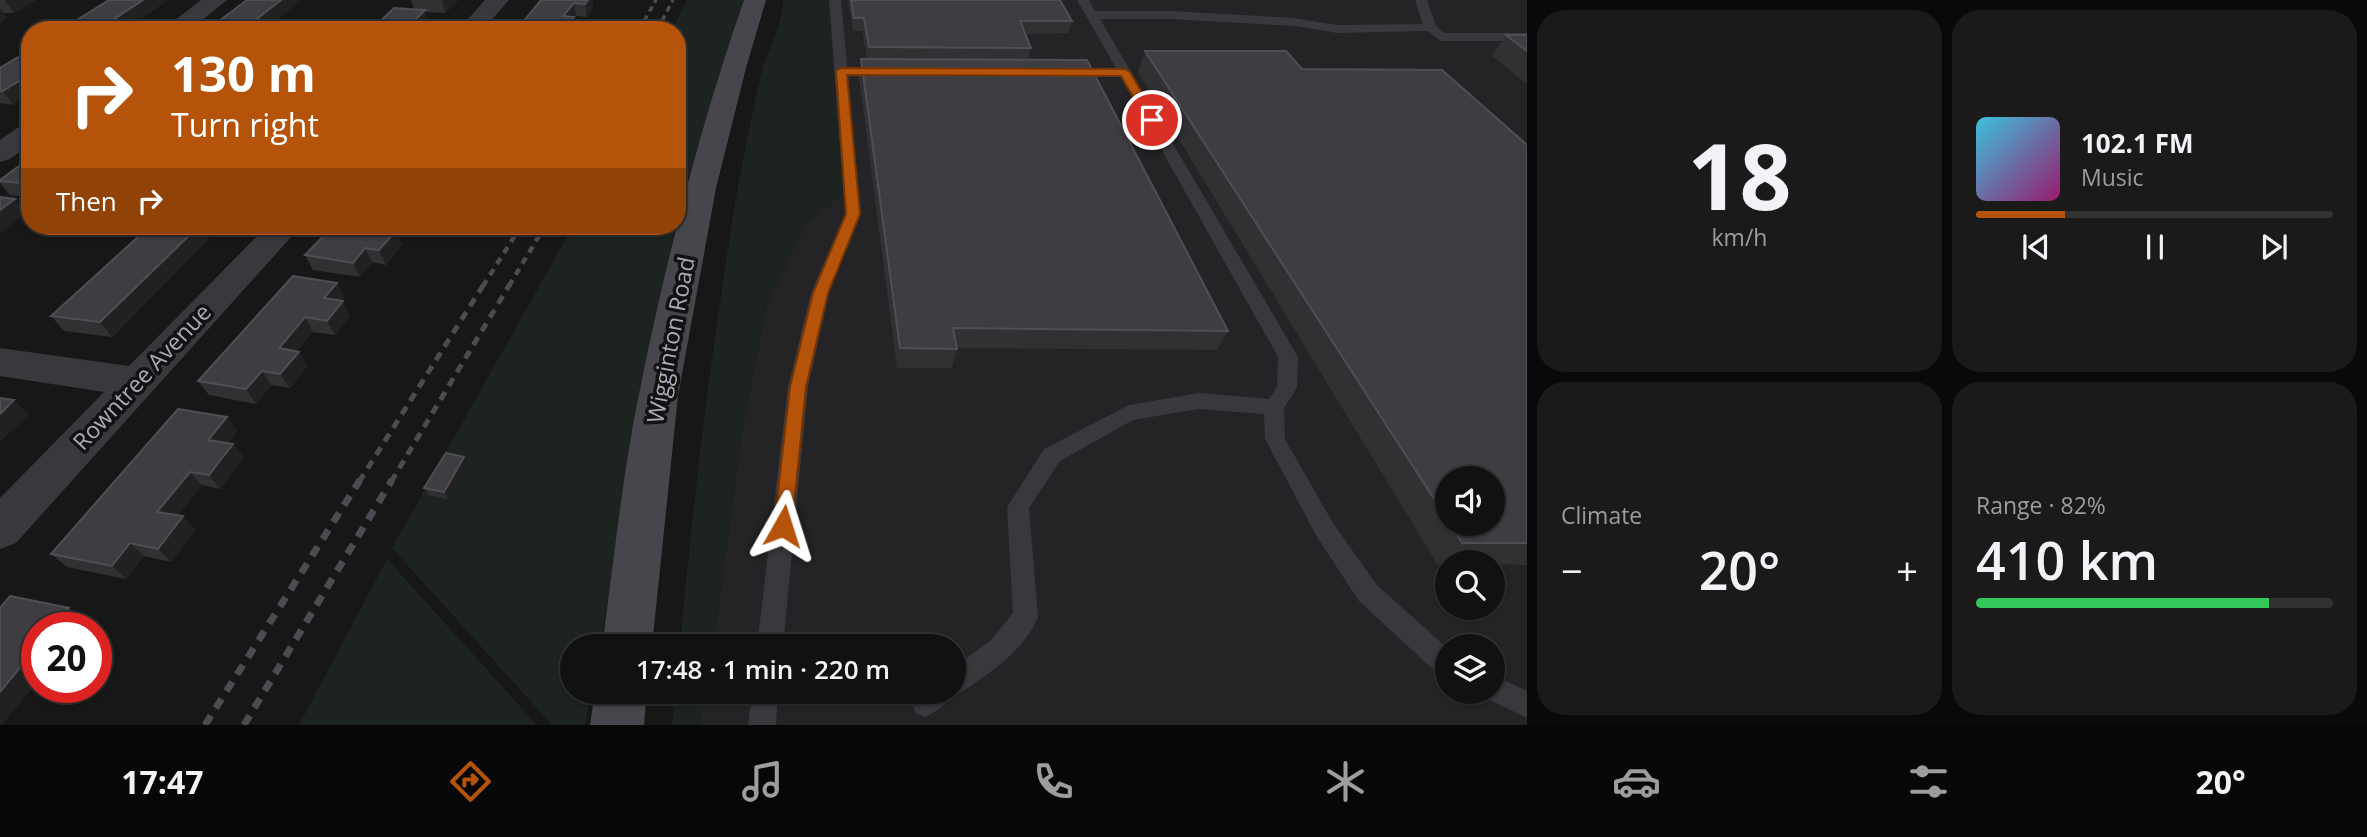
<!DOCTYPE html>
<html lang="en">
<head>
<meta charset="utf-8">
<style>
  body { margin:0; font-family:"Open Sans",sans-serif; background:#1a1a1b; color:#f1f3f6; height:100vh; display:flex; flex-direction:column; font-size:26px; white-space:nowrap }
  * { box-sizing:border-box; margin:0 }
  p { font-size:23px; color:#9c9d9f }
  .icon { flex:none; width:38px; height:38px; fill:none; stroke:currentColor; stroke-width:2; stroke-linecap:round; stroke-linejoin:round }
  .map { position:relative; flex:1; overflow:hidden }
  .details { display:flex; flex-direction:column; gap:10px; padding:10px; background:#09090a; width:840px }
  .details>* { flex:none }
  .banner { position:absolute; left:21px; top:21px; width:665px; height:214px; border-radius:28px; box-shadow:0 2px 5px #0004,0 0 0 2px #303132; background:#b45309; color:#fff; overflow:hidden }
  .controls { position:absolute; left:1435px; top:466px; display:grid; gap:14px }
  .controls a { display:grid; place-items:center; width:70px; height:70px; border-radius:50%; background:#111112; box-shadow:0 2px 5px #0004,0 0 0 2px #303132; font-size:35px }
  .speed { position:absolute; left:21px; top:612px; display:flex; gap:14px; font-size:35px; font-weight:700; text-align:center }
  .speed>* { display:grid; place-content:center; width:91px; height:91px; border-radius:50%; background:#111112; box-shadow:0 2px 5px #0004,0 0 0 2px #303132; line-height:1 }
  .speed .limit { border:10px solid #d22; background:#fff; color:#111 }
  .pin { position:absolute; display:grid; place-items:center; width:60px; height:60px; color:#fff; margin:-30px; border:4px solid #fff; border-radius:50%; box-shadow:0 2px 7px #0007 }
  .me { position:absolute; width:77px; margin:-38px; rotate:6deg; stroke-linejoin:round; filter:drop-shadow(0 0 5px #0008) }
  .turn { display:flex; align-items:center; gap:24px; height:147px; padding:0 35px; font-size:32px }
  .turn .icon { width:91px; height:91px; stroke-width:2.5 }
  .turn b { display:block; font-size:49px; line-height:60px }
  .then { display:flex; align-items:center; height:66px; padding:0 35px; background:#0003; gap:14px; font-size:26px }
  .big { font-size:52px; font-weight:600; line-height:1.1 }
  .details .card { flex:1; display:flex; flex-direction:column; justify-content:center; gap:10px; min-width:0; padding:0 24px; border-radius:28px; background:#1a1a1b }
  .details .dial { align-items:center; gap:0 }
  .dial b { font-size:91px; line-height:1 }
  .song { display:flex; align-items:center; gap:21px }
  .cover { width:84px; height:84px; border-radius:10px; background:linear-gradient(135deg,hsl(190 70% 55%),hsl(320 70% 35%)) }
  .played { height:7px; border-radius:4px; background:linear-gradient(90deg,#b45309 25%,#303132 25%) }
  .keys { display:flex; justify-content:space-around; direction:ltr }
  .heat { display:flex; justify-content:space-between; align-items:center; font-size:38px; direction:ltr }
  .charge { height:10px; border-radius:5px; background:linear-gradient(90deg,#34c759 82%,#303132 0) }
  .details .tiles { flex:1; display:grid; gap:10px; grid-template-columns:repeat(2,1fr) }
  .trip { position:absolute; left:560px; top:634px; width:406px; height:70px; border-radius:35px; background:#111112; box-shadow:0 2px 5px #0004,0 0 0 2px #303132; font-weight:600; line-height:70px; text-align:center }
  .tabs { display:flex; height:112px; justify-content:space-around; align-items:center; background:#070707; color:#9c9d9f }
  .tabs .icon { width:49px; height:49px }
  .tabs .on { color:#b45309 }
  .tabs b { font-size:32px; color:#f1f3f6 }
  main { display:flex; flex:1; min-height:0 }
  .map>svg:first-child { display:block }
</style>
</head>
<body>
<main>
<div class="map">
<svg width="1527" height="725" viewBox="0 0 1527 725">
  <rect width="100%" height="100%" fill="#171718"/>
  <path fill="#242325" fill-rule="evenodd" d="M828 0H1527V725H699L705 691H954V646H713L742 432 766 306 805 226 846 189ZM1447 478H1493V523H1447ZM1447 562H1493V607H1447ZM1447 646H1493V691H1447Z"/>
  <path fill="#1d2321" d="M687 0H744L677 214V30H672Z
    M783 0H829L846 189 805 226 766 306 742 432 713 646 680 644C694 491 713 337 738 186 745 148 753 109 762 71 768 48 783 24 783 0Z
    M573 226H675L600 646H572V691H591L585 725H552L392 548Z
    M387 559 537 725H299Z
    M676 691H705L699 725H672Z"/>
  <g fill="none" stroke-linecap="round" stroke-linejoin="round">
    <path fill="#39383d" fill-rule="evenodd" d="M829 0H841L861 214 829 293 808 387 783 646H757L788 387 811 293 845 214Z
      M1077 0H1089L1095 11H1171L1294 18 1337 25 1423 24 1415 0H1427L1436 26 1444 33H1527V41H1441L1427 31 1337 33 1294 26 1171 19H1100L1298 357 1297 388 1284 408 1285 439 1333 523 1377 585 1447 648V678L1438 674 1359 601 1317 537 1265 439 1264 414 1199 409 1133 420 1060 461 1029 508 1038 617C1023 653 987 675 955 696 946 702 937 712 925 717L916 713 912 704 920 691H954V667L991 640 1013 613 1007 507 1044 449 1129 405 1199 393 1269 399 1277 387 1278 357 1120 76H1066L1060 72 1066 68H1116Z
      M1493 675 1527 691V718L1484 697 1481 691H1493Z
      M752 691H778L776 725H748Z"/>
    <path fill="#39383d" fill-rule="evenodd" d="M201 0H227L190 30H162Z
      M485 0H509L483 30H458Z
      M30 124V145L10 159 0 162V140L20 126Z
      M267 226H301L16 543 0 549V498L104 392 0 376V348L129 366Z"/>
    <path fill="#47464d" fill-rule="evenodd" d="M744 0H766L746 68 716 188 678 396 652 646H602C614 562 622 477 639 394 666 260 699 129 744 0Z
      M595 691H647L644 725H590Z"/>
    <path stroke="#4c4b52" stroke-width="3.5" stroke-dasharray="6 4.5" stroke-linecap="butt" d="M639 30 656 0
      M657 30 673 0"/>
    <path stroke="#4c4b52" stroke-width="4.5" stroke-dasharray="7 6" stroke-linecap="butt" d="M483 286 521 226
      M509 286 545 226"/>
    <path stroke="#4c4b52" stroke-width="5" stroke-dasharray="9 7" stroke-linecap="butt" d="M359 482 484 284
      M391 482 510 284"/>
    <path stroke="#4c4b52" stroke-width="7" stroke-dasharray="11 9" stroke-linecap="butt" d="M205 725 360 480
      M244 725 392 480"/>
  </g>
  <path fill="#313033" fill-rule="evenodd" d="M0 0H36L14 13H3L7 18 0 23Z
    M168 0 125 30H68L66 27Z
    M411 0H458L445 13 425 12 429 23 414 9Z
    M541 0H592L593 9 587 17 576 16 574 18 576 30H518V28Z
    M848 0H1060L1072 21 1068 33 1025 34 1031 48 1028 60 1228 331 1217 350 957 348 952 368H897L859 77 861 59H867L862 31H853Z
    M1506 35H1527V84L1492 56Z
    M1145 51 1302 69 1527 145V565L1493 564V562H1447V564H1437L1138 72ZM1447 478 1493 523H1447Z
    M0 68 13 105 0 103Z
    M30 158V197L10 195 0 183V180Z
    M150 226H201L209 239 112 337 64 331 51 316Z
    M394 231 402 245 386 265 372 262 360 277 313 270 305 255Z
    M337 283 344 297 341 301 350 316 335 335 313 332 297 351 299 352 307 366 290 388 271 385 256 404 209 395 198 381Z
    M227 417 237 431 228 443 233 444 244 458 220 489 202 485 178 515 196 530 171 562 144 556 126 579 67 567 51 554Z
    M468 465 448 499 428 495 424 488Z"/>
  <path fill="#212122" d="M6 0H36L14 13 5 1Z
    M143 0H168L125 30H99Z
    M281 0H301L265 30H243Z
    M442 0H458L445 13Z
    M588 0H592L593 9 587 17 585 4Z
    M574 3 576 16 574 18 576 30H569L568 25 563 16Z
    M0 8 7 18 0 23Z
    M425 10 429 23 422 30H405Z
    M30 74V93L13 105 3 91Z
    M15 199 26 213 0 234V210Z
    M199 226H201L209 239 112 337 100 322Z
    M380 226H398L383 243 377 228Z
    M396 231 402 245 386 265 379 250Z
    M365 248 372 262 360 277 353 263Z
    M337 283 344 297 332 313 324 298Z
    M343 301 350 316 335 335 327 321Z
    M305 317 313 332 288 363 279 348Z
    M299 352 307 366 290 388 280 374Z
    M262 371 271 385 256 404 246 389Z
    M14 400 29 415 0 442V414Z
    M227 417 237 431 220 454 208 440Z
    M233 444 244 458 220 489 209 475Z
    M464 457 468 465 448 499 444 492Z
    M190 472 202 485 170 525 157 512Z
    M183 516 196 530 171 562 158 549Z
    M130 543 144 556 126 579 112 566Z
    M69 608 85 621 79 628H52Z
    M37 647V682L2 725H0V692Z"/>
  <path fill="#3e3d41" stroke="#504e54" stroke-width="2" d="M109 0H143L99 29 66 27Z
    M247 0H281L243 30H207Z
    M541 0H588L585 4 574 3 563 16 574 17 568 25 557 24 553 30 518 28Z
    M851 0H1060L1072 21H1020L1031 48 869 47 864 18H854Z
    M394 8 425 10 405 30H371Z
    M1506 35H1527V51Z
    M30 50V74L3 91H0V68Z
    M1145 51H1286L1302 69 1442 70 1527 145V543H1462L1450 523H1493V478H1447V519Z
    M861 59 1087 60 1228 331 953 328 957 349 900 348Z
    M30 158V184L0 181V180Z
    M0 197 15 199 0 210Z
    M150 226H199L100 322 51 316Z
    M333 226H380L377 228 396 231 379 250 365 248 353 263 305 255Z
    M293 276 337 283 324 298 343 301 327 321 305 317 279 348 299 352 280 374 262 371 246 389 198 381Z
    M0 398 14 400 0 414Z
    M178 409 227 417 208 440 233 444 209 475 190 472 157 512 183 516 158 549 130 543 112 566 51 554Z
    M446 453 464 457 444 492 424 488Z
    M10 596 69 608 52 628H37V647L0 692V608Z
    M679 638H697L696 646H678Z"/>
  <path fill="#b45309" stroke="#753606" stroke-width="2" d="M841 68 1125 69 1130 72 1158 120 1148 122 1121 76 847 75 860 214 828 293 806 387 792 526 790 532 783 535 776 532 774 526 790 387 813 293 846 214 836 71Z"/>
  <g text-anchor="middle" stroke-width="7" stroke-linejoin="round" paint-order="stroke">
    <g font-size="23" fill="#acaab7" stroke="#121213">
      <text transform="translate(671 340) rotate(-79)" y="8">Wigginton Road</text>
      <text transform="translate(142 377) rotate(-47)" y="8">Rowntree Avenue</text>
    </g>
  </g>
</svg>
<div class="controls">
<a><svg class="icon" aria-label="sound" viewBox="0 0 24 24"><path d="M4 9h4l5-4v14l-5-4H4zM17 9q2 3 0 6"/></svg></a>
<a><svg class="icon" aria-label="search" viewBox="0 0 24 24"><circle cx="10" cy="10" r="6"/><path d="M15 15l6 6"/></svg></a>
<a><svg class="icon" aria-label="layers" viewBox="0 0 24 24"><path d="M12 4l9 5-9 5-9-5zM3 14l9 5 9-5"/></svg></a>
</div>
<div class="speed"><div class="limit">20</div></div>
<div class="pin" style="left:1152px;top:120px;background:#d93025"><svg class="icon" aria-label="arrive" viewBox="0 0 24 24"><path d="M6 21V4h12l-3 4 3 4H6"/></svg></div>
<svg class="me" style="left:783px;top:526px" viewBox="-20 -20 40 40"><path d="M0-17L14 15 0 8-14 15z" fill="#b45309" stroke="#fff" stroke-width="4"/></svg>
<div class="trip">17:48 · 1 min · 220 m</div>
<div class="banner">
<div class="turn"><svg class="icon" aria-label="right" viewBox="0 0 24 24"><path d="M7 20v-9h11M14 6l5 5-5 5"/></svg><div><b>130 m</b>Turn right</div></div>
<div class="then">Then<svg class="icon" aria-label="right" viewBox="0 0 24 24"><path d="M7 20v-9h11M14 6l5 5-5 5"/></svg></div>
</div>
</div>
<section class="details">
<div class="tiles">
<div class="card dial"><b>18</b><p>km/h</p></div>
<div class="card">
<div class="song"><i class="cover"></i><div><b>102.1 FM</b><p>Music</p></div></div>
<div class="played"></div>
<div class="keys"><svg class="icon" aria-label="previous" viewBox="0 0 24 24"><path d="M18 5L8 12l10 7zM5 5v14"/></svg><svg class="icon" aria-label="pause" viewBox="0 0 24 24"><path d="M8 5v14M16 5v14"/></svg><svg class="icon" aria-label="next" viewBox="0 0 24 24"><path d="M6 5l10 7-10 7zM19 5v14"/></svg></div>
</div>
<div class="card"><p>Climate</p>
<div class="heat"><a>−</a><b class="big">20°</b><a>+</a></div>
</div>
<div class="card"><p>Range · 82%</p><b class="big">410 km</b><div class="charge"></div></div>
</div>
</section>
</main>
<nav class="tabs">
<b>17:47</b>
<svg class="icon on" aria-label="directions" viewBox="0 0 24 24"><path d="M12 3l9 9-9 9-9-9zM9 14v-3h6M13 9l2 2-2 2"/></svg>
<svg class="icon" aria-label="music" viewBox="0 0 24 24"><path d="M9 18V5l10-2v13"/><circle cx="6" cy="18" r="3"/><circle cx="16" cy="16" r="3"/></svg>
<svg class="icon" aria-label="phone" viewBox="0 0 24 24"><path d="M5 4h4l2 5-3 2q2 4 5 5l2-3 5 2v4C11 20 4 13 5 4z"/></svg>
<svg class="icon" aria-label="climate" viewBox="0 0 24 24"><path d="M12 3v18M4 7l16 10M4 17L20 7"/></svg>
<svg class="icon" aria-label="car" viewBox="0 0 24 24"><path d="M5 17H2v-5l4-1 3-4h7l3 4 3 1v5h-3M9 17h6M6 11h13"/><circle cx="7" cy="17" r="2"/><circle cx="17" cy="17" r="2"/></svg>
<svg class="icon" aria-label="filters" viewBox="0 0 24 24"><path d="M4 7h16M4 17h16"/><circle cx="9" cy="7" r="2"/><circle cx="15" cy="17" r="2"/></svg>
<b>20°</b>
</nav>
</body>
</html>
